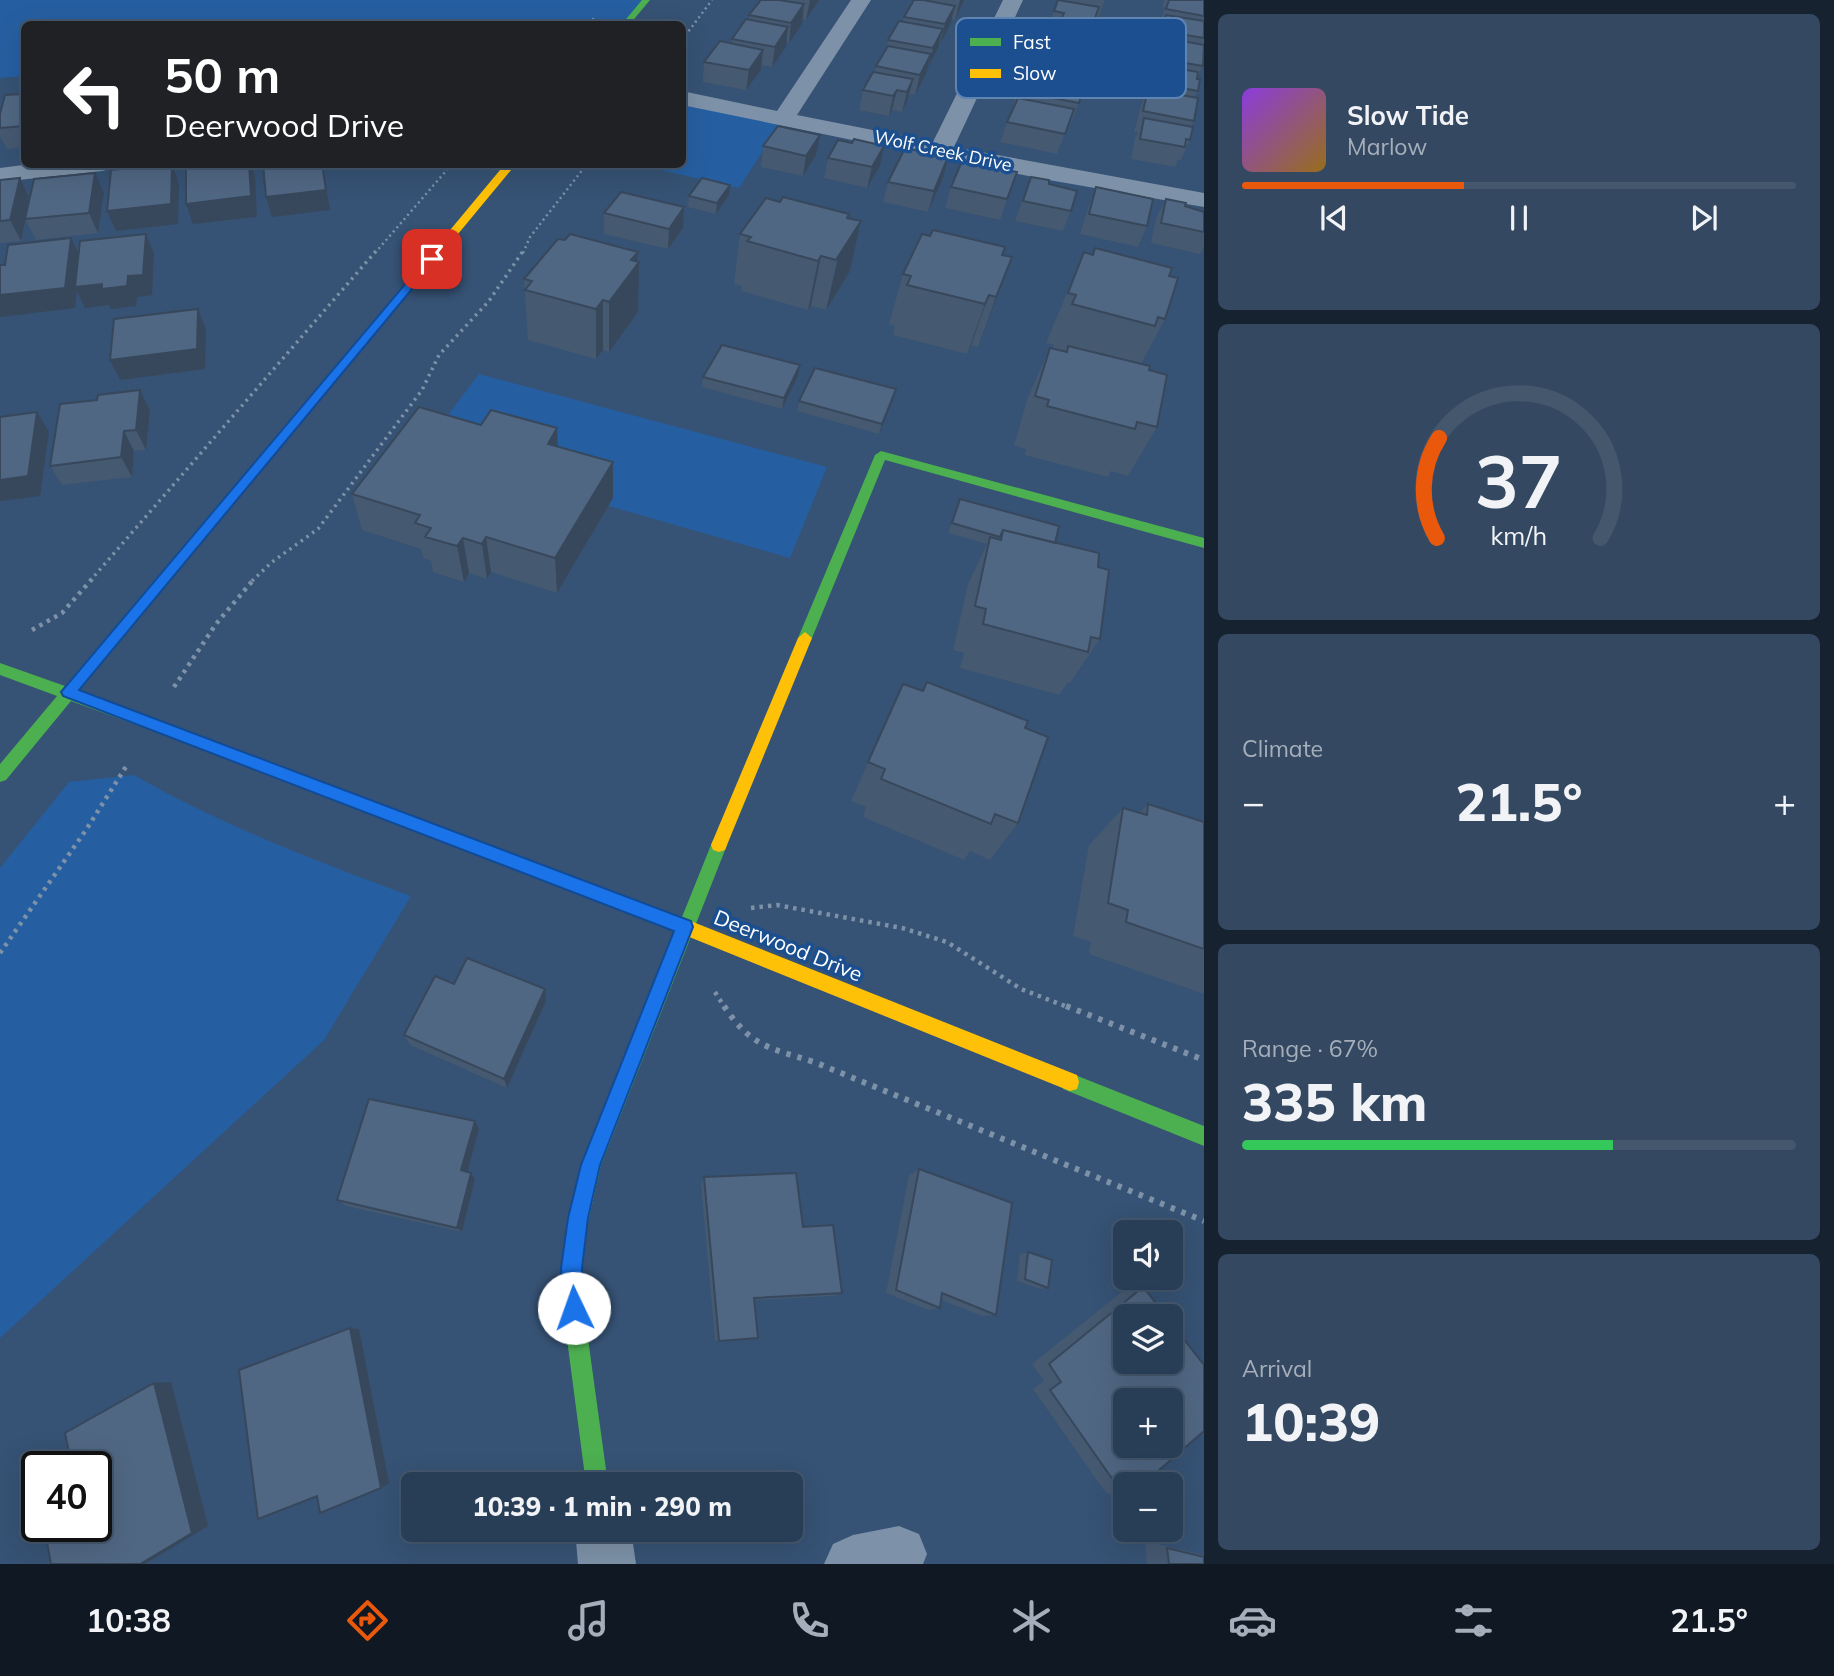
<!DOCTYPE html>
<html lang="en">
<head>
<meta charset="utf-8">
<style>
  body { margin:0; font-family:Mulish,sans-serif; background:#344961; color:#f1f3f6; height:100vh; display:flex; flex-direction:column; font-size:26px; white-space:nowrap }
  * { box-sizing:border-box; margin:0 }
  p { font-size:23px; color:#a5aeba }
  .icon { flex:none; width:38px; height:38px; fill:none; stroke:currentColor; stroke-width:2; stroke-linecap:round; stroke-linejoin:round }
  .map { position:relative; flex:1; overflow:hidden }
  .details { display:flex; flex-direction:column; gap:14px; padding:14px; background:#162230; width:630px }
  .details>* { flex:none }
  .guide { position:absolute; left:21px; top:21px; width:665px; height:147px; border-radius:10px; box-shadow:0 7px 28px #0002,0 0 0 2px #44576d; background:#202124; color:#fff; overflow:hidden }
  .fabs { position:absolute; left:1113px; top:1220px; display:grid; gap:14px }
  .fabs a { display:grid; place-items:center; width:70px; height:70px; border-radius:10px; background:#283e57; box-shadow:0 7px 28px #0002,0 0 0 2px #44576d; font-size:35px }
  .speed { position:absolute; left:21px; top:1451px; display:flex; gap:14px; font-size:35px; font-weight:700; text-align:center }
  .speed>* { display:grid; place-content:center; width:91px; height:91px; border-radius:50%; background:#283e57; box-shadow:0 7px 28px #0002,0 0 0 2px #44576d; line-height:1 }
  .speed .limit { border:4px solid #111; border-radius:10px; background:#fff; color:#111 }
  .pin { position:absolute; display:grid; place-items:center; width:60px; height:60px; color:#fff; margin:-30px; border-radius:14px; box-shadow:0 4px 10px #0006 }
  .me { position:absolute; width:77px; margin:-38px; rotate:357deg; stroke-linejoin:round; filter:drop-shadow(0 0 5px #0008) }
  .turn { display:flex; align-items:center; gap:24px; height:147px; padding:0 28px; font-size:32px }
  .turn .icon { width:91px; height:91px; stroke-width:2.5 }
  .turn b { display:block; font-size:49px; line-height:60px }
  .big { font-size:52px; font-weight:800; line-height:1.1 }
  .details .tile { flex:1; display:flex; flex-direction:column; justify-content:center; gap:10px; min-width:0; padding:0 24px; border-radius:10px; background:#344961 }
  .details .dial { align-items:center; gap:0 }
  .dial svg { height:182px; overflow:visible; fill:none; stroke:#44576d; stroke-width:7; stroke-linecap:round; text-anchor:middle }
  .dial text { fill:#f1f3f6; stroke:none }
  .song { display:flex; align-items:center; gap:21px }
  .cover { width:84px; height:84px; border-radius:10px; background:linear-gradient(135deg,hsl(270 70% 55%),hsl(40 70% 35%)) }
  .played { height:7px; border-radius:4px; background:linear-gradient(90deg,#ea580c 40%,#44576d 40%) }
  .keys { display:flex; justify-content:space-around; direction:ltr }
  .heat { display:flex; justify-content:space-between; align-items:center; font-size:38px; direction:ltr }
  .charge { height:10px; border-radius:5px; background:linear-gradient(90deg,#34c759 67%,#44576d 0) }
  .trip { position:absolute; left:401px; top:1472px; width:402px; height:70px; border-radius:10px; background:#283e57; box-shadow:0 7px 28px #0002,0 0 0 2px #44576d; font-weight:800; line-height:70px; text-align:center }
  .tab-bar { display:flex; height:112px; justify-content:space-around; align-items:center; background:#101923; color:#a5aeba }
  .tab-bar .icon { width:49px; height:49px }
  .tab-bar .current { color:#ea580c }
  .tab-bar b { font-size:32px; color:#f1f3f6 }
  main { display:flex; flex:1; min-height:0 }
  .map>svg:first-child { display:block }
</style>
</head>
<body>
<main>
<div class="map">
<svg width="1204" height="1564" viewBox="0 0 1204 1564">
  <rect width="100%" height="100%" fill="#365274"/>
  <path fill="#265fa1" d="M0 0H646L626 24H24V76L0 78Z
    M683 98 784 118 739 188 639 165 682 164Z
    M479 374 827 467 790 558 609 506 612 498 426 444Z
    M134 775C221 825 316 861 411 896L324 1040 0 1338V868L69 782Z"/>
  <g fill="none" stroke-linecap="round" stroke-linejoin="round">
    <path stroke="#7d92a8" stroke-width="2.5" stroke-dasharray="2 3.5" stroke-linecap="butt" d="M589 24 596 16
      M682 40 712 0
      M375 253 452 164
      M523 253 530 237 587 164"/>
    <path stroke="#7d92a8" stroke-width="3.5" stroke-dasharray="2.5 4.5" stroke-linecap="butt" d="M90 581 376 251
      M252 581 272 562 318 529 422 390 439 355 489 301 523 251"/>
    <path stroke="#7d92a8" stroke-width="4.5" stroke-dasharray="3.5 5" stroke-linecap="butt" d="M32 630 62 613 92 579
      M174 687 216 624 254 579
      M751 908 777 905 902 928 947 942 1021 989 1070 1008
      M0 953 86 830 127 765
      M715 992 725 1008"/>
    <path stroke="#7d92a8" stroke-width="6" stroke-dasharray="4.5 7" stroke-linecap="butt" d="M724 1006C751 1047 770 1048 814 1062L1204 1221
      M1066 1006 1204 1060"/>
    <path fill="#7d92a8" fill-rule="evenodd" d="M851 0H871L797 115 933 142 1003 0H1023L954 147 1204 193V207L1043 179 682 105V91L777 111Z
      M31 164H114L110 169 102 171 0 182V168Z
      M899 1526 919 1534 927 1554 923 1564H824L833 1544 853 1535Z
      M575 1530H631L636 1564H578Z"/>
    <path fill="#4caf50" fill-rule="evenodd" d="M642 0H650L630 24H622Z
      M426 259 435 261 79 691 682 917 713 840 719 838 725 840 727 845 601 1165 586 1231 582 1271 586 1324 608 1484H586L565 1324 562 1271 566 1231 581 1165 676 931 197 747 71 701 6 780 0 782V764L57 696 0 675V663L65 686Z
      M881 451 1204 538V548L885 460 812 638 810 642H800L798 638 875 455Z
      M1070 1073 1204 1126V1146L1063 1089 1061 1082 1063 1075Z"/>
    <path fill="#ffc107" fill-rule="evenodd" d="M505 164H516L434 263H426V259Z
      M805 632 812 638 727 845 725 850 719 852 713 850 711 845 798 638Z
      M678 916 1077 1075 1079 1082 1077 1089 1070 1091 672 930 669 924 672 918Z"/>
  </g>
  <path fill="#455971" d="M761 0H819L806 20 802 19V24L789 43 786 42V47L772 67 762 65 761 70 746 90 703 82 704 62 731 44 732 39 749 20V15Z
    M914 0H964L955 20 951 19 950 25 940 44H939L938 48 927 68 926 74 915 95 910 94 908 99 902 112 892 110 889 116 859 110 863 90 875 72 876 66 886 50 888 40 903 22 904 17Z
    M1058 0H1105L1097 21H1094L1082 54H1084L1075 82 1079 103 1071 123H1069L1057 154 1000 142 1011 112 1017 91 1029 74 1038 41 1050 22Z
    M1164 0H1204V61L1203 66 1197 79 1198 91 1195 97 1194 121 1191 127 1190 140 1181 160H1178L1175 167 1131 159 1135 138 1138 132H1134L1140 109 1151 78H1148L1155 51H1154L1160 29H1158L1165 7H1162Z
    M24 94V147L7 149 0 136V114Z
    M852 143 880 166 867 188 824 178 828 158Z
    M763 146 816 155 803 176 761 167Z
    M1017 172 1000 220 945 208 951 187Z
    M1031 177 1049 184 1071 211 1063 231 1015 221Z
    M20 178 30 198 104 193 98 233 36 240 26 220 21 241 0 243V180Z
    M943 178 928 212 883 202 888 182Z
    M1096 187 1147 226 1138 247 1080 234 1088 208Z
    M729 195 716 214 688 207 689 196Z
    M1166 199 1204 212V247L1200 254 1151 243 1156 219Z
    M604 213 683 228 668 249 604 234Z
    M848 218 861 221 850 271 826 310 811 306 808 310 741 291 742 286 734 284 740 234Z
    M565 240 638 252V312L609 352 603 350 596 359 528 340 524 279Z
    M1084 252 1169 276 1165 319 1141 364 1149 370 1157 427 1128 476 1111 471 1108 477 1025 455 1026 449 1014 445 1028 397 1050 348H1053L1054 345 1046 343Z
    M1002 255 1012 257 978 347 971 345 967 354 893 335 895 326 889 324 903 274Z
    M798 376 782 409 702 387 703 377Z
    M896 389 879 434 797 411 799 401Z
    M140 390 150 410 146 450 134 451 132 477 62 485 50 466 97 400Z
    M558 447 613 462V498L557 593 491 572 487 579 469 573 464 582 433 572 431 561 423 558 421 549 362 530 352 494Z
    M960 499 1055 543 1098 567 1100 639 1070 683 1068 682 1059 695 960 668 964 653 953 650 968 584 987 544 948 533Z
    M927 682 1025 728 1018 823 990 860 970 851 964 860 863 817 866 807 851 801 903 684 923 691Z
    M1148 804 1204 822V994L1089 954 1091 942 1073 936 1089 845 1123 808 1139 813Z
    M454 984 546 1001 507 1088 410 1045 404 1035Z
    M475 1121 479 1129 467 1172 475 1179 462 1232 346 1206 337 1200Z
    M919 1169 996 1315 982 1316 941 1300 940 1308 928 1310 886 1293 909 1175Z
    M704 1177 803 1227 842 1293 834 1296 755 1300 758 1338 715 1341 701 1184Z
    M1028 1252 1048 1288 1040 1289 1017 1281 1020 1254Z
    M1143 1287 1125 1484V1498L1106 1493 1033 1389 1044 1381 1032 1364 1124 1290Z
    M1145 1541 1204 1555V1564H1147Z"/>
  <path fill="#38485c" d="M810 0H819L806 20Z
    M960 0H964L955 20Z
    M804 4 802 24 789 43 791 23Z
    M955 6 950 25 940 44 945 24Z
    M788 27 786 47 772 67 775 47Z
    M943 29 938 48 928 68 933 48Z
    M763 50 761 70 746 90 749 70Z
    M931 54 926 74 915 95 920 75Z
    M913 79 908 99 902 112 907 92Z
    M897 90 892 110 889 116 893 96Z
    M820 135 816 155 803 176 806 156Z
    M884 146 880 166 867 188 872 167Z
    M948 157 943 178 928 212 934 191Z
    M172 164 179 184 178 224 116 231 107 211Z
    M249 164H251L255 178 257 217 193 224 186 204Z
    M322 164 330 210 272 217 266 197Z
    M95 173 104 193 98 233 89 213Z
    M20 178 30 199 21 241 10 220Z
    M730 185 729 195 716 214 717 203Z
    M684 207 683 228 668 249 669 229Z
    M849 214 840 254 861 221 850 271 826 310 847 218Z
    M146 234 154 254 152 295 137 297 136 306 111 309 109 305 85 308 77 291 75 308 0 317V295L71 238 81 258 128 276Z
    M638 252 637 265 639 262 638 312 609 352V302L631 260Z
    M821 256 811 306 808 310 818 261Z
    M1012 257 978 347 996 297Z
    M989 295 971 345 967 354 985 304Z
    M603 300V350L596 359V309Z
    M198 309 206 329 205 369 120 380 110 360Z
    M800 365 798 376 782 409 784 398Z
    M896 389 893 400 879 434 882 424Z
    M140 390 150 410 146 450 136 430Z
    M37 412 49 432 40 496 0 501V480Z
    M557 428 559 465 548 444Z
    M124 431 134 451 132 477 121 457Z
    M613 462V498L557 593 555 558Z
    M486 537 491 572 487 579 482 544Z
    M463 538 469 573 464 582 457 546Z
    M545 989 546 1001 507 1088 504 1079Z
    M475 1121 479 1129 466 1177 461 1170Z
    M471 1173 475 1179 462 1232 457 1228Z
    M350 1328 359 1329 389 1483 381 1488Z
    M171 1382 208 1526 145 1564H140L154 1383Z"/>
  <path fill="#506783" stroke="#38485c" stroke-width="2" fill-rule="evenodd" d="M761 0H779L804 4 791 23 749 15Z
    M914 0H923L955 6 945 24 904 17Z
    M1058 0 1099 7 1093 23 1062 18 1064 13 1054 11Z
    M1169 0H1204V16L1166 9Z
    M1166 15 1204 21V38L1162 31Z
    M746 19 788 27 775 47 732 39Z
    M899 21 943 29 933 48 888 40Z
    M1161 37 1204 45 1203 66 1156 58Z
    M720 41 763 50 749 70 704 62Z
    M888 46 931 54 920 75 876 66Z
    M1157 65 1198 72 1197 79H1200L1198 91 1153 83Z
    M873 72 913 79 907 92 897 90 893 96 863 90Z
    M1024 73 1085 84 1079 103 1017 91Z
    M1148 89 1198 98 1194 121 1143 111Z
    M24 94V126L0 128V114L5 95Z
    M1018 98 1074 109 1065 134 1007 122Z
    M1144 118 1193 127 1190 140 1186 139 1185 147 1140 139Z
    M778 126 820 135 806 156 763 146Z
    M854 139 884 146 872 167 828 158 838 140 852 143Z
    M905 148 948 157 934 191 888 182Z
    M962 161 1017 172 1007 199 951 187Z
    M164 164H172L171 204 107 211 111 170Z
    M186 164H249L251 196 186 204Z
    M263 164H322L326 190 266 197Z
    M95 173 89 213 25 219 34 179Z
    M1031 177 1049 180V184L1077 191 1071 211 1023 201Z
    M20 178 10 220 0 221V180Z
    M702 178 730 185 717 203 689 196Z
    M1096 187 1153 199 1147 226 1089 214Z
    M621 192 684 207 669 229 604 213Z
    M783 197 849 214 847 218 861 221 836 260 821 256 818 261 747 241 751 237 740 234 766 198 780 202Z
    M1166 199 1186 203 1185 206 1204 212V232L1161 223Z
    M933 230 1005 247 1002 255 1012 257 996 297 989 295 985 304 907 285 911 276 903 274 922 234 930 236Z
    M146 234 143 275 128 276 127 286 102 289V284L75 287 80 241Z
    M570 234 638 252 631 260 639 262 609 302 603 300 596 309 525 290 532 281 524 279 558 239 565 240Z
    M71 238 65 288 0 295V265H5L8 245Z
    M1095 248 1172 268 1169 276 1178 278 1165 319 1158 317 1155 326 1072 304 1076 295 1068 293 1084 252 1093 255Z
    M198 309 197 349 110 360 114 319Z
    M722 345 800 365 784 398 703 377Z
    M1068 346 1150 366 1149 370 1167 375 1157 427 1137 422 1135 429 1047 406 1049 400 1035 396 1050 348 1067 352Z
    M815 368 896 389 882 424 799 401Z
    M140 390 136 430 124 431 121 457 50 466 60 404 97 400 98 395Z
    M419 407 481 425 491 410 557 428 548 444 613 462 555 558 486 537 482 544 463 538 457 546 425 537 431 528 415 523 420 515 352 494Z
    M37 412 28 476 0 480V417Z
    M960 499 1059 526 1055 543 1003 530 1000 537 952 523Z
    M1003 530 1099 553 1098 567 1109 570 1100 639 1091 637 1088 652 983 624 986 609 975 606 990 537 1001 540Z
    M927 682 1028 721 1025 728 1048 737 1018 823 995 814 991 824 881 779 885 769 868 762 903 684 923 691Z
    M1148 804 1204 822V949L1126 922 1128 910 1108 903 1123 808 1147 815Z
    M467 958 545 989 504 1079 404 1035 435 976 454 984Z
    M369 1099 475 1121 461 1170 471 1173 457 1228 337 1200Z
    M919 1169 1012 1203 996 1315 942 1293 940 1308 896 1290Z
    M796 1173 803 1227 833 1225 842 1293 754 1298 758 1338 719 1341 704 1177Z
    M1028 1252 1052 1260 1048 1288 1025 1279Z
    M1143 1287 1166 1316H1125V1362H1171V1323L1204 1365V1431L1143 1484H1125V1497L1050 1390 1061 1382 1049 1364ZM1125 1400H1171V1446H1125Z
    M350 1328 381 1488 320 1513 317 1496 258 1519 239 1370Z
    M154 1383 192 1533 140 1564H51L44 1526H96V1466H62L71 1462 65 1433Z
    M1167 1548 1204 1557V1564H1169Z"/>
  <path fill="#1a73e8" stroke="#114b97" stroke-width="2" d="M428 257 437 259 79 690 691 921 693 927 600 1165 588 1218 582 1268 584 1308 581 1316 574 1319 566 1316 563 1308 561 1268 568 1218 581 1165 674 931 63 696 61 692Z"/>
  <g text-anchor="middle" stroke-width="7" stroke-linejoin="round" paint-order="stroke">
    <g font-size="18" fill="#fff" stroke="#1b4f8f">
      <text transform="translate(943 151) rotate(12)" y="6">Wolf Creek Drive</text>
    </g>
    <g font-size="21" fill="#fff" stroke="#1b4f8f">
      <text transform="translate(788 946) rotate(22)" y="7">Deerwood Drive</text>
    </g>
  </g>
  <rect x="956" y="18" width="230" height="80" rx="10" fill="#1b4f8f" stroke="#5f84b1" stroke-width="2"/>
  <rect x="970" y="38" width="31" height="8" fill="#4caf50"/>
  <rect x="970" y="69" width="31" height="9" fill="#ffc107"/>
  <g font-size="19" fill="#fff">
    <text x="1013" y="49">Fast</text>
    <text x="1013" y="80">Slow</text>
  </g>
</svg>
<div class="fabs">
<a><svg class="icon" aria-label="sound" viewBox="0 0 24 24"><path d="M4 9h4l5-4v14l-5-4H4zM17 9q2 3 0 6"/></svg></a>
<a><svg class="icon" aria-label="layers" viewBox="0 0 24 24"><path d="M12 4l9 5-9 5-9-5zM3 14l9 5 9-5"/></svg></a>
<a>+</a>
<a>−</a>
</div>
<div class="speed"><div class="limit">40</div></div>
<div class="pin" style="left:432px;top:259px;background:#d93025"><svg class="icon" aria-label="arrive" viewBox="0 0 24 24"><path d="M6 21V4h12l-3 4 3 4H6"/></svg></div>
<svg class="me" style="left:574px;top:1308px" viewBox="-20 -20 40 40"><circle r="19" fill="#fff"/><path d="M0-13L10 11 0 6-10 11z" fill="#1a73e8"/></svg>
<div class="trip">10:39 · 1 min · 290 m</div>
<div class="guide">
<div class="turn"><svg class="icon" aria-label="left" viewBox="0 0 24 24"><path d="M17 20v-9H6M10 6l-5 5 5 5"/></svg><div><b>50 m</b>Deerwood Drive</div></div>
</div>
</div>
<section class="details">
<div class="tile">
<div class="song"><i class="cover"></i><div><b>Slow Tide</b><p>Marlow</p></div></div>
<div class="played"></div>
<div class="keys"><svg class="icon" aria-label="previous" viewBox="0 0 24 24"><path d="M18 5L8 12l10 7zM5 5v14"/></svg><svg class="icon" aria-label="pause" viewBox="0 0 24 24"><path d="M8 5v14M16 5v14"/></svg><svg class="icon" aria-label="next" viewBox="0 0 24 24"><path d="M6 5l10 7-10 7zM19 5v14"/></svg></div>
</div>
<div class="tile dial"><svg viewBox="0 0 100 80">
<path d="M14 69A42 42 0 1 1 86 69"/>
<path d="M14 69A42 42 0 0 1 15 25" stroke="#ea580c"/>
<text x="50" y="56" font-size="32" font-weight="700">37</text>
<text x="50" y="72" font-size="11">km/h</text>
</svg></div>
<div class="tile"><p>Climate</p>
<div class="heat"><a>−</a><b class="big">21.5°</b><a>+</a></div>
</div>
<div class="tile"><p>Range · 67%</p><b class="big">335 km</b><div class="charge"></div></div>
<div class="tile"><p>Arrival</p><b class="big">10:39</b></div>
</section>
</main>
<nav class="tab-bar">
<b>10:38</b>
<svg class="icon current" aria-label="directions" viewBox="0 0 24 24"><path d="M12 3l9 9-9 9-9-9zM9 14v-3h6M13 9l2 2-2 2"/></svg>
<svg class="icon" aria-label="music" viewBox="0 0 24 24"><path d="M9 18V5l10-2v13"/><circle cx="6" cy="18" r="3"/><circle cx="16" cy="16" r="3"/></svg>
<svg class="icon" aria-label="phone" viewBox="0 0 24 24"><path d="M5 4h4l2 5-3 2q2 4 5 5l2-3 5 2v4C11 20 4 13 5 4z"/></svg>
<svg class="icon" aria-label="climate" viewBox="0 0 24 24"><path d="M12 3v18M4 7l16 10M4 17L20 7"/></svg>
<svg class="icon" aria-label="car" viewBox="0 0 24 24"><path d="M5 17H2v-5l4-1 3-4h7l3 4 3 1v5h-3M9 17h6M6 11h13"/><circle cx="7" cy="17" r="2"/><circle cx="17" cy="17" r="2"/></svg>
<svg class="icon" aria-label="filters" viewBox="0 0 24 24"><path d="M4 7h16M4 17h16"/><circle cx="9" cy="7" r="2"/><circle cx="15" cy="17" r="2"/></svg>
<b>21.5°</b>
</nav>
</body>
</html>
